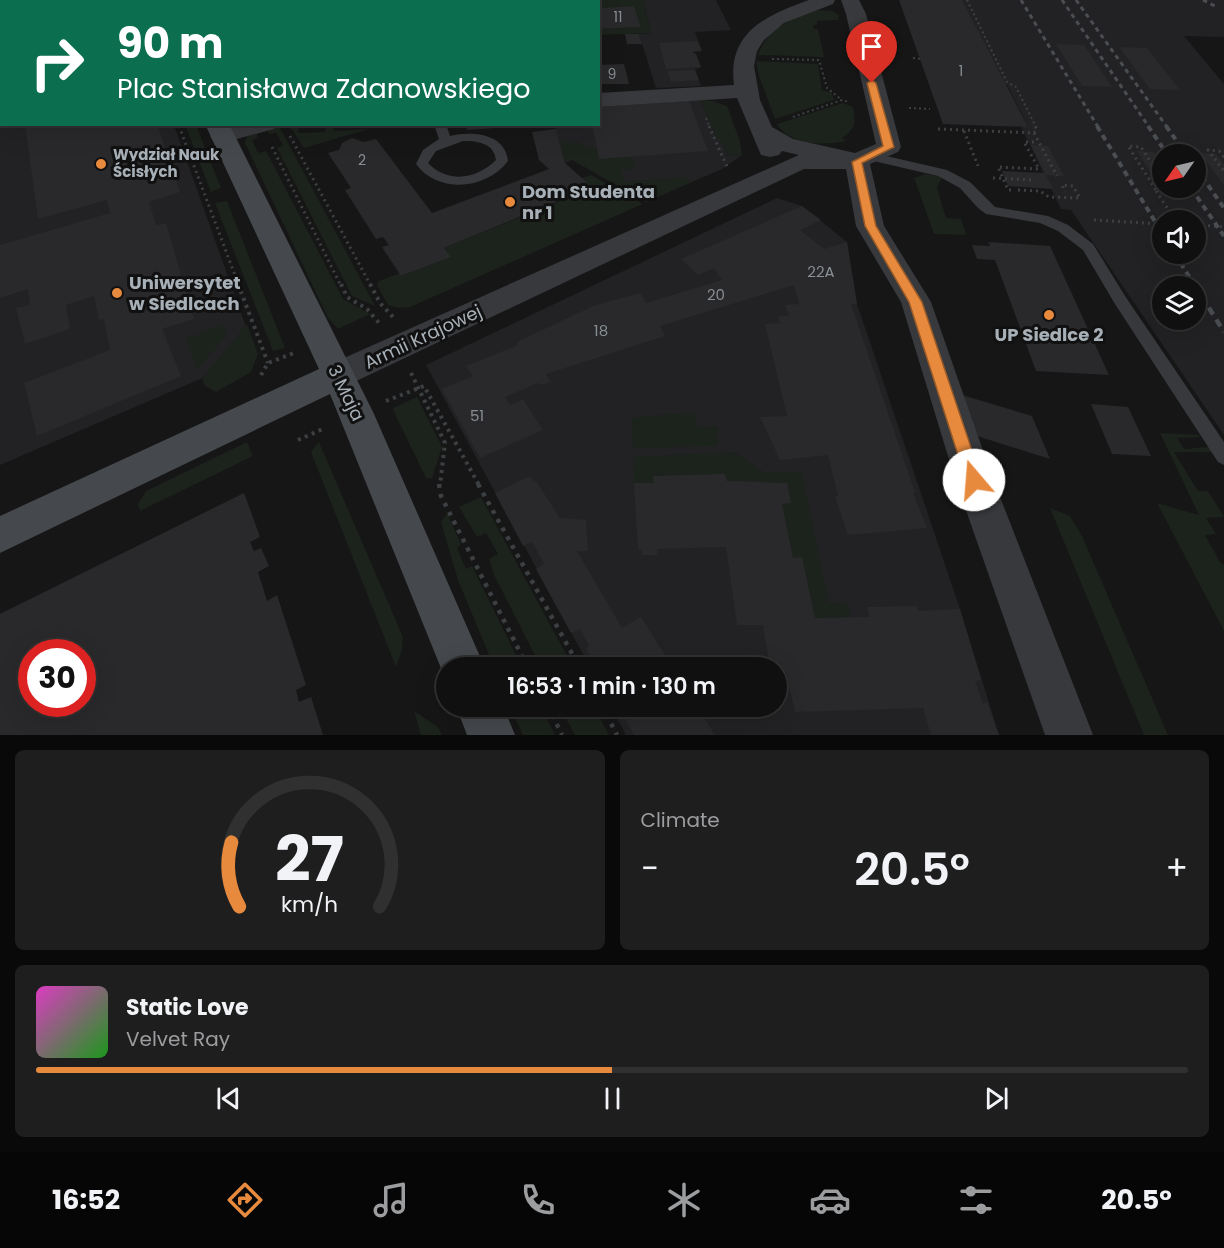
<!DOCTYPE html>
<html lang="en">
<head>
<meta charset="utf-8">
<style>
  body { margin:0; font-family:Poppins,sans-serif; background:#1e1e1f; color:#f1f3f6; height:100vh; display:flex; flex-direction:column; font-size:22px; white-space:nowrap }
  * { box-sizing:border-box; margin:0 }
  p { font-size:20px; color:#9c9d9f }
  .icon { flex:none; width:33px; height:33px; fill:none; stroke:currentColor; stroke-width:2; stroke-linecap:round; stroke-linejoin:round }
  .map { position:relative; height:735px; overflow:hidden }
  .panel { display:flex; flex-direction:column; gap:15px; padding:15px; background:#090909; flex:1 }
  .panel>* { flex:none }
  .top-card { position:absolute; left:0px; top:0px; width:600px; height:126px; box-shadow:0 6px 24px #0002,0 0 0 2px #303031; background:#0b6e4f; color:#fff; overflow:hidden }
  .needle { width:39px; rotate:236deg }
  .controls { position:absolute; left:1152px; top:144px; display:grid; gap:12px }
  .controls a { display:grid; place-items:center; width:54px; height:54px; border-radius:50%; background:#101011; box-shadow:0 6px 24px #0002,0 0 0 2px #303031; font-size:30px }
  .speed { position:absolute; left:18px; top:639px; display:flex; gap:12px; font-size:30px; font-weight:700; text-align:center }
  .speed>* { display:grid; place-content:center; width:78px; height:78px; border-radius:50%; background:#101011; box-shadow:0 6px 24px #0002,0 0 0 2px #303031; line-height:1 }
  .speed .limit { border:9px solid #d22; background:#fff; color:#111 }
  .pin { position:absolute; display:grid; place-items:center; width:51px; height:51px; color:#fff; margin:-62px -26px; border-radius:50% 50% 50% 0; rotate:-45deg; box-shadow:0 0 6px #0007 }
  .pin .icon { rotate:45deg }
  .me { position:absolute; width:66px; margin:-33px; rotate:342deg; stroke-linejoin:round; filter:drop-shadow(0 0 4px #0008) }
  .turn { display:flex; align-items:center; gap:21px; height:126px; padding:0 18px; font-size:27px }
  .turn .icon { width:78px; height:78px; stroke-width:2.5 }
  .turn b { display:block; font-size:42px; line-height:51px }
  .big { font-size:45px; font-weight:600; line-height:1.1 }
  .panel .tile { flex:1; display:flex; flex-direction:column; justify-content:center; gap:9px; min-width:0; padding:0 21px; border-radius:9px; background:#1e1e1f }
  .panel .dial { align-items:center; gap:0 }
  .dial svg { height:156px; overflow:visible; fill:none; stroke:#303031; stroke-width:7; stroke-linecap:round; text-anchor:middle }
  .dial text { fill:#f1f3f6; stroke:none }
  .song { display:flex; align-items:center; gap:18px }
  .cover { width:72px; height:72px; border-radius:9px; background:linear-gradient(135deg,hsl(310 70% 55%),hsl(120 70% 35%)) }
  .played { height:6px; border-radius:3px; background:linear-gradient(90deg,#e88a3d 50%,#303031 50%) }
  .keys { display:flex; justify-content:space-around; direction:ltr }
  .heat { display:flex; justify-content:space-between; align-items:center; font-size:33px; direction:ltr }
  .panel .tiles { flex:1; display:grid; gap:15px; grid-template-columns:1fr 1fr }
  .tile:last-child { grid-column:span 2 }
  .trip { position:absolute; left:436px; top:657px; width:351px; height:60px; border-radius:30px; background:#101011; box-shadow:0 6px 24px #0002,0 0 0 2px #303031; font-weight:600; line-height:60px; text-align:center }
  .tab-bar { display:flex; height:96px; justify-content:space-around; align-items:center; background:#060607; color:#9c9d9f }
  .tab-bar .icon { width:42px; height:42px }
  .tab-bar .current { color:#e88a3d }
  .tab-bar b { font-size:27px; color:#f1f3f6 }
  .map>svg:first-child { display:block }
</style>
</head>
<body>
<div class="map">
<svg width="1224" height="735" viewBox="0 0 1224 735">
  <rect width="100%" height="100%" fill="#161617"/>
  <path fill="#222224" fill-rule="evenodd" d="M643 0H716L731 30 695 32 698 41 693 52 696 54 701 67 695 70 701 86 656 88 639 34 651 33Z
    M962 0H1224V37L1184 36 1224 84V435L1071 210 1061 209 1021 127H1028L1023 116 1007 85 1004 84ZM1162 154H1196V188H1162ZM1162 220H1196V254H1162ZM1162 286H1196V320H1162Z
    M700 100 717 139H721L728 156 742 155 722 169 646 202 558 139 556 129 555 125 598 124 599 107Z
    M0 117 2 124 174 125 256 355 0 465Z
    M777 198 802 206 847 242 857 304 960 609 999 735H626L611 707 777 706V668L590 667 426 365Z"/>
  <path fill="#1c221c" d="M584 0H643L651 33 599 35V29L641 27 634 6 599 8 598 2Z
    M815 10 832 11 839 15 838 20 817 21V25H813L814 29H818L824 57 758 55C767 28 790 20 815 10Z
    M756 61 818 64 822 90 832 93 834 100 775 119 759 76Z
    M700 100 713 101 727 106 740 141 742 155 728 156 721 140 717 139Z
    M843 103 853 107C856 123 856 128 842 138L846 141C825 146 789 145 777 124Z
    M185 125H196L221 188 211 192Z
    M289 125 299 126 298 133 325 132 326 125H335L334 131 369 129 304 148Z
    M279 126 375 306 352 296 277 148 283 145 276 133 269 134 267 128Z
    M256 131 258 138 252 140 258 153 266 151 343 299 370 314 338 329 328 318 245 143 247 136Z
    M558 139 566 143 580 142 582 147H597L599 159 632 157 635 169 621 170 624 182 684 177 692 182 646 202 572 160 565 163Z
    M925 174 942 177 937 188 946 218 961 219 966 234 964 235 934 234 914 178Z
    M591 175 643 204 410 307 398 308 388 305 377 285 379 281 400 273 402 276 450 257 444 248 592 188 582 178Z
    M227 201 285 348 273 351 215 203Z
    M224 324 226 336 197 369 186 339Z
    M247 324 258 354 251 372 216 392 205 386 202 379Z
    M417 397 442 447 432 478H426L394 412 393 408Z
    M694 412 699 427 718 426 717 446 633 448 632 418Z
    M1160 433 1199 435 1200 437 1177 438 1184 449 1209 447 1213 452H1174L1198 491H1208L1224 517 1206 518 1216 534 1205 535 1220 562 1224 565V631L1157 503 1199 515Z
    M247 442 253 456 140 511 138 504 146 491Z
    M319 442 403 637 402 650 396 667 311 452Z
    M735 452 765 473 799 472 802 474 829 603 846 602 851 617 815 618 802 558H793L782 504 791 503 761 484 760 481H727L725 474 654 476V483H634L633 457Z
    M481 497 573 667H541L494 575 489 559 498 554 486 533 477 537 459 507Z
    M1050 508 1070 516 1082 536 1168 735H1144Z
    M447 513 461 544 457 548 466 569 472 566 522 667H494L458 580 441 522Z
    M510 707H541L555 735H523Z
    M560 707H594L609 735H575Z
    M414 711 438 727 442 735H421Z"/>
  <path fill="#29292b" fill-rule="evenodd" d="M899 0H962L1028 127 943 124Z
    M634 6 641 27 598 29V8Z
    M625 34H639L642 44H627Z
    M698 41 702 51 692 52 696 54 701 67 666 69 659 43Z
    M1056 44 1084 45 1112 87 1082 86Z
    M1119 47 1147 48 1180 90 1150 89Z
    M624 64 629 84H598V65Z
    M695 70 699 80 671 82 667 71Z
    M689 101 708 151 599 159 592 124H598V107Z
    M25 124H157L180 192 149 202 156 225 166 223 194 319 162 329 181 376 37 436 24 383 110 350 104 319 99 320 94 296 66 305 70 329 25 344 16 308 30 305 28 289 0 298V245L110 213 107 200 38 219Z
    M468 124H522L523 126 467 130Z
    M556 129 565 163 592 187 444 248 451 257 401 276 382 247 389 245 383 237 376 239 345 190 351 188 328 153 339 150 342 143 352 138 364 142 376 139 432 213 549 169 539 160 532 132Z
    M1031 145 1048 146 1064 176 1046 175Z
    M1137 151 1154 152 1162 165V180H1155Z
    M1200 153 1216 154 1224 164V185Z
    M1002 171 1045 173 1053 189 1008 186Z
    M802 206 821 220 800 230 824 249 847 242 857 304H851L915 492 913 493 927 528 848 535 835 496H838L828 455 780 460 760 417 787 416 765 324 780 323 778 316H789L785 305 799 304 794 285 660 326 665 336 546 374 550 382 541 385 538 383 505 397 510 405 523 399 543 430 480 458 442 389 473 376 466 366 518 345 517 342 593 306 640 293 646 303 722 280 714 268 698 275 681 259Z
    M988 242 1050 246 1109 375 1036 371 995 260 977 259 972 245 990 246Z
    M962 395 1032 416 1050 459 977 436Z
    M1091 404 1128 407 1151 456 1112 454Z
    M725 474 727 481 787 483 791 503 782 504 793 558 802 557 815 618 870 617 867 607 917 606 918 611 960 609 981 680 975 681 983 704 987 702 999 735H931L923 708 795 712 786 671 777 672V668H770L763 625H737L726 547 657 549V555H642V550L638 549 634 483H654L653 476Z
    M530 476 534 482 536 481 560 518 586 520 588 551H577L622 628 641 617 673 668H597L586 648 589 646 580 629 571 633 536 569 544 564 532 542 523 546 495 493Z
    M244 493 260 537 250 542 254 551 261 548 269 566 258 572 267 601 277 595 306 685 296 690 299 702 311 697 323 735H0V614ZM32 652H82V704H32Z
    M618 706H697L715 735H634Z"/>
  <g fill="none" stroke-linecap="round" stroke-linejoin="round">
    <path stroke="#3d4043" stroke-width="2" stroke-dasharray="2 3" stroke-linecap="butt" d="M967 0 1007 82 1016 87 1036 127
      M913 58 921 59
      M772 59 819 60 827 88 842 100
      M909 108 930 109
      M793 117 842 100 849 102
      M706 118 710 127
      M178 124 179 127"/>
    <path stroke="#3d4043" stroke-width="3" stroke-dasharray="2 4" stroke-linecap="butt" d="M179 126 239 286
      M709 126 728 169
      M938 129 1034 133 1057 176
      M964 131 978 166
      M1034 133 1037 130 1035 126
      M290 136 371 286
      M272 147 341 286
      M1224 157 1219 151 1208 150 1224 171
      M993 178 1033 180
      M1162 180 1141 147 1128 146 1156 190 1169 191 1175 199
      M1011 190H1008L998 167 1039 169 1024 142H1038
      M1018 190 1040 191 1049 197 1080 198 1073 186 1062 185 1065 192
      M1156 191 1175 220
      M1094 220 1162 224
      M1196 225 1224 227"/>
    <path stroke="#3d4043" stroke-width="4" stroke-dasharray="3 4.5" stroke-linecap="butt" d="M238 284 268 363
      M341 284 347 297 367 309 380 324
      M370 284 380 303 393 317
      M411 373 445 443 440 485
      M261 375 268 363 294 353
      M386 401 424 386 479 485
      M298 440 325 428"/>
    <path stroke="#3d4043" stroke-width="4.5" stroke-dasharray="4 6" stroke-linecap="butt" d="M439 484 441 496 528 668
      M478 484 580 668
      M548 706 562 735
      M602 706 617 735"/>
    <path fill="#37393c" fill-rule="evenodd" d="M434 124H446L450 136C472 131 505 133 508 161 486 190 438 194 416 164L423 150 439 139ZM463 141C478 141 494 143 496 160 477 179 448 184 428 163L436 151Z
      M869 152 947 170 970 182 995 207 1048 216 1068 225 1093 244 1125 296 1224 442V465L1218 462 1115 304 1083 250 1058 231 1040 223 986 214 978 208 960 188 938 176 865 159 863 156Z"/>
    <path fill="#37393c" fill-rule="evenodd" d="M0 0H18L2 2V6Z
      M521 0H539V2H521Z
      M809 0H835L833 4 784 23 764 40 757 51 754 66 760 100 772 127 793 139 855 153 876 144 846 14 841 0H859L866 14 901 147 898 152 870 164 884 226 931 302 993 479 1093 735H1045L955 479 901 302 856 226 846 169H804L350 384 338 388 326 384 321 375 326 366 799 155 782 151 779 155 770 157 761 155 737 98 598 107V93L734 85C727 32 767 15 809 0Z
      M0 53H2V65H0Z
      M237 124H277L274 129 222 143 213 141 210 136 213 131Z"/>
    <path fill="#45484c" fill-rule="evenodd" d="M154 0H172V2H154Z
      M205 124H229L374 414 485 668H447V683L330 394 0 553V516L319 369Z
      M456 706H503L515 735H467Z"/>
    <path stroke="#4a4d51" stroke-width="3" stroke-dasharray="4.5 4" stroke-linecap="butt" d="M1021 0 1098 127
      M1062 0 1149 127
      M1076 0 1167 127
      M1203 0 1215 6"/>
    <path stroke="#4a4d51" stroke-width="4" stroke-dasharray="6 4.5" stroke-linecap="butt" d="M1097 126 1162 233
      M1148 126 1167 154
      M1166 126 1186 154
      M1196 168 1224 208
      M1191 188 1224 236
      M1175 254 1195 286"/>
    <path stroke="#4a4d51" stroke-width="4.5" stroke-dasharray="8 6" stroke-linecap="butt" d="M1194 284 1224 332"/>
  </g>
  <path fill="#e88a3d" stroke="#975a28" stroke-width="1.5" d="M872 80 876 83 894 147 862 163 876 226 922 302 982 480 979 484 974 486 968 484 966 480 909 302 865 226 852 162 883 146 867 83Z"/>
  <g fill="#e88a3d" stroke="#111112" stroke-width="2">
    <circle cx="101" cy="164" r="6"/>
    <circle cx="510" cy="202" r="6"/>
    <circle cx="117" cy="293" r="6"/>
    <circle cx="1049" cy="315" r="6"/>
  </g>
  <g text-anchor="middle" stroke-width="6" stroke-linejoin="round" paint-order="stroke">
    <g font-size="14" fill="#888e93">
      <text x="618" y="22">11</text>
      <text x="961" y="76">1</text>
      <text x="612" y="79">9</text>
      <text x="362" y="165">2</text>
    </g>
    <g font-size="15" font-weight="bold" fill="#a8b0b7" stroke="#111112" text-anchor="start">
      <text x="113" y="160">Wydział Nauk<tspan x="113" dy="17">Ścisłych</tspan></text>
    </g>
    <g font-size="15" fill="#888e93">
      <text x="821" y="277">22A</text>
      <text x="716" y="300">20</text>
      <text x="601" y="336">18</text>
      <text x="477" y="421">51</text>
    </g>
    <g font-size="18" font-weight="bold" fill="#a8b0b7" stroke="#111112" text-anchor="start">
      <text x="522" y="198">Dom Studenta<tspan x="522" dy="21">nr 1</tspan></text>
      <text x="129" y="289">Uniwersytet<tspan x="129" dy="21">w Siedlcach</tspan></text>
      <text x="1049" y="341" text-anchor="middle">UP Siedlce 2</text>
    </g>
    <g font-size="18" fill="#a8b0b7" stroke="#111112">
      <text transform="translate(423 337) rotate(-25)" y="6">Armii Krajowej</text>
      <text transform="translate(346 393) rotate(64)" y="6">3 Maja</text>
    </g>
  </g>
</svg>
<div class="controls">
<a><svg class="needle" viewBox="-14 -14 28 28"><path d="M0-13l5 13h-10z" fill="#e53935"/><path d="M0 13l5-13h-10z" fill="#9c9d9f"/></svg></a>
<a><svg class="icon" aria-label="sound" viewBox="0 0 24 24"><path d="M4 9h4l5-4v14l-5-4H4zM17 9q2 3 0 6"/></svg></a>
<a><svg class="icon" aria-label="layers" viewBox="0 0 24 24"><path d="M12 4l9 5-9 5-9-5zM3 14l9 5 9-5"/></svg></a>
</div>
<div class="speed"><div class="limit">30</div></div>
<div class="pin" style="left:872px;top:83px;background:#d93025"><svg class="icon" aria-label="arrive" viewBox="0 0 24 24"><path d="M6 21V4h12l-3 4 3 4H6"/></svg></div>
<svg class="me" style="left:974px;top:480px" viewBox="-20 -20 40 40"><circle r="19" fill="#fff"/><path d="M0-13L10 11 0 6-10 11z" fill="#e88a3d"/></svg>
<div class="trip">16:53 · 1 min · 130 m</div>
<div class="top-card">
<div class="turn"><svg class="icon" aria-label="right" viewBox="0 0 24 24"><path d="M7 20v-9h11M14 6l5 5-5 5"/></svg><div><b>90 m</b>Plac Stanisława Zdanowskiego</div></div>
</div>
</div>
<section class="panel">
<div class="tiles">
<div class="tile dial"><svg viewBox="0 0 100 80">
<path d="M14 69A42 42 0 1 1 86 69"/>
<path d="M14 69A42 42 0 0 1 10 36" stroke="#e88a3d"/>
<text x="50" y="56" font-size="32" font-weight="700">27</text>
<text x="50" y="72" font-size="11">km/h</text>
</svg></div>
<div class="tile"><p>Climate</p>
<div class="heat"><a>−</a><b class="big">20.5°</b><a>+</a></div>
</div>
<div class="tile">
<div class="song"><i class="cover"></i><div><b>Static Love</b><p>Velvet Ray</p></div></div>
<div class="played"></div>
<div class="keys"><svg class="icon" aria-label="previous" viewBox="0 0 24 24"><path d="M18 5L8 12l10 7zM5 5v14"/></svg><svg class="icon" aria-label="pause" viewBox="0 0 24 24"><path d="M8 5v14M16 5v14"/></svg><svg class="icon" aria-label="next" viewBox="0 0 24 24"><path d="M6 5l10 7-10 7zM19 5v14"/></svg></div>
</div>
</div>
</section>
<nav class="tab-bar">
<b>16:52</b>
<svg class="icon current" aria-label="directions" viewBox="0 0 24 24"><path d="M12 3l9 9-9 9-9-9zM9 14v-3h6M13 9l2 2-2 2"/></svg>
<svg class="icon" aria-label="music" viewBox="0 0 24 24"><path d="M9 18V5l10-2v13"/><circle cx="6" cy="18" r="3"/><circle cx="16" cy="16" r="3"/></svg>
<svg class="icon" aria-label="phone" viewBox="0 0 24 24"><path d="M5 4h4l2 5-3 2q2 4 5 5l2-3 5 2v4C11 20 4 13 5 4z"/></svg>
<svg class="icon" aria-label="climate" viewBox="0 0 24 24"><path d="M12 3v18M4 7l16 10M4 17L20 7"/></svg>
<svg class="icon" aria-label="car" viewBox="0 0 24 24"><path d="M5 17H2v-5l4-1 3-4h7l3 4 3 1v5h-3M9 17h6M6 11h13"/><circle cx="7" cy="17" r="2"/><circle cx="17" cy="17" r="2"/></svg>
<svg class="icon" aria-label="filters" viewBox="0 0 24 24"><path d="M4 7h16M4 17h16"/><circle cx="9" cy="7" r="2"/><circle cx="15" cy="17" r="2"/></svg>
<b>20.5°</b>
</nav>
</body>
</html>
